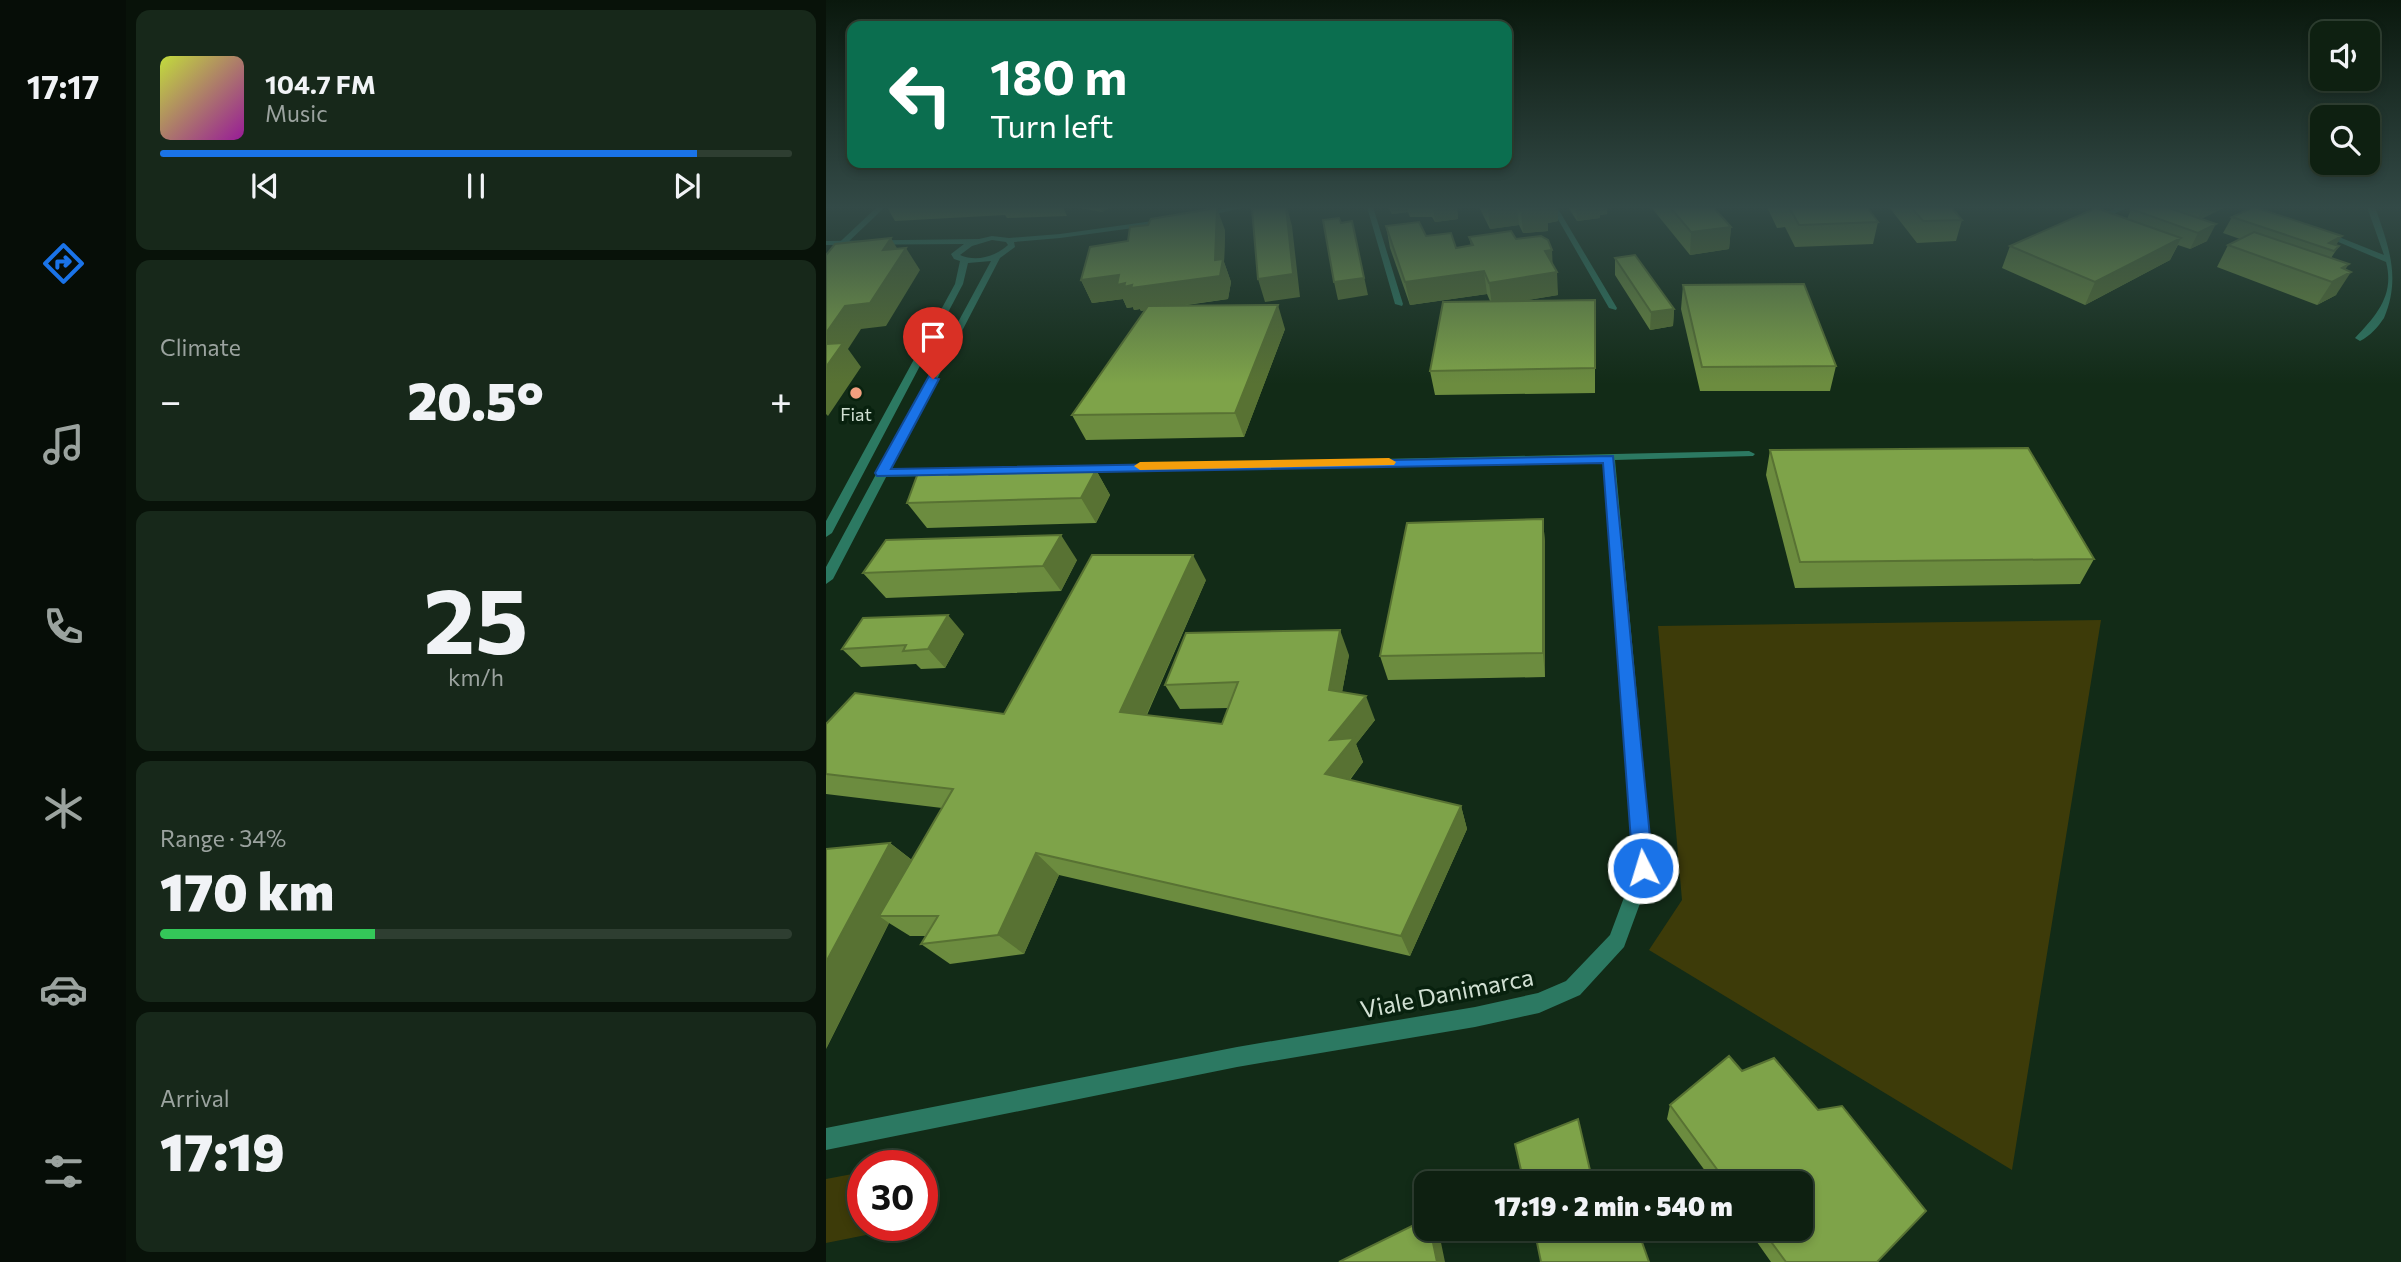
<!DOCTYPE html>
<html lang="en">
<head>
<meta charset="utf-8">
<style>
  body { margin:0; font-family:Commissioner,sans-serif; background:#17281a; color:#f1f3f6; height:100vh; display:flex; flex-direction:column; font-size:26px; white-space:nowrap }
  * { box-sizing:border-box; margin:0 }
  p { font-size:23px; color:#9ba39f }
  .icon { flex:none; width:38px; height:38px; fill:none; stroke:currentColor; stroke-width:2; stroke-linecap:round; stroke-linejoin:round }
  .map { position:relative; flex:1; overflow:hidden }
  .drawer { display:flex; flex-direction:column; gap:10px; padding:10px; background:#081209; width:700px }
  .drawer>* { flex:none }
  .banner { position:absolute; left:21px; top:21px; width:665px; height:147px; border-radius:14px; box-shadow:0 4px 10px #0003,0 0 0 2px #2e3e31; background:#0b6e4f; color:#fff; overflow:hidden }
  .buttons { position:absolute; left:1484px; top:21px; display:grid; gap:14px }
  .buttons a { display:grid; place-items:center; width:70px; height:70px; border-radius:14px; background:#0e2011; box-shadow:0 4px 10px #0003,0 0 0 2px #2e3e31; font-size:35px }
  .speed { position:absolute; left:21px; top:1150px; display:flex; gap:14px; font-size:35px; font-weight:700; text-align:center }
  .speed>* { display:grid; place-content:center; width:91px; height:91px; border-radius:50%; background:#0e2011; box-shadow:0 4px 10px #0003,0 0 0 2px #2e3e31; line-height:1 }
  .speed .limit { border:10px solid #d22; background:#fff; color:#111 }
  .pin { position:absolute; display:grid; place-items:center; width:60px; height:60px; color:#fff; margin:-72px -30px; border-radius:50% 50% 50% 0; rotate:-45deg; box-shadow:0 0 7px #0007 }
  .pin .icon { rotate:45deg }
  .me { position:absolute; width:77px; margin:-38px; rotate:355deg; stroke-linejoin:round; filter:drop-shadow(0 0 5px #0008) }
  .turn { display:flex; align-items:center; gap:24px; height:147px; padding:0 28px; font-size:32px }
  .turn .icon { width:91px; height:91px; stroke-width:2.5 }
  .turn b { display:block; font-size:49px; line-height:60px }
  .big { font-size:52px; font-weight:800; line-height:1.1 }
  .drawer .tile { flex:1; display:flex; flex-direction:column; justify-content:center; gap:10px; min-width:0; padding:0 24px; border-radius:14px; background:#17281a }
  .drawer .dial { align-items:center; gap:0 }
  .dial b { font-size:91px; line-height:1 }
  .song { display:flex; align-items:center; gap:21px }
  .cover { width:84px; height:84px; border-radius:10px; background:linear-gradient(135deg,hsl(70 70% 55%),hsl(300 70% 35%)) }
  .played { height:7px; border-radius:4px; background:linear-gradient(90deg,#1a73e8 85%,#2e3e31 85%) }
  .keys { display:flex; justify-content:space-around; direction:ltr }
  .heat { display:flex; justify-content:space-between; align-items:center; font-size:38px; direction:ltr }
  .charge { height:10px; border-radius:5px; background:linear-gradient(90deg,#34c759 34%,#2e3e31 0) }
  .trip { position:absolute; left:588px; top:1171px; width:399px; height:70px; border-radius:14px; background:#0e2011; box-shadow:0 4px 10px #0003,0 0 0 2px #2e3e31; font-weight:800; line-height:70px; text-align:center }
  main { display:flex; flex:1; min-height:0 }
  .tab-bar { display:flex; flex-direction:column; width:126px; justify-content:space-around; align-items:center; background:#060d07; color:#9ba39f }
  .tab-bar .icon { width:49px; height:49px }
  .tab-bar .active { color:#1a73e8 }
  .tab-bar b { font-size:32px; color:#f1f3f6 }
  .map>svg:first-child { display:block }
</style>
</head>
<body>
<main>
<nav class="tab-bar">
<b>17:17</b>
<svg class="icon active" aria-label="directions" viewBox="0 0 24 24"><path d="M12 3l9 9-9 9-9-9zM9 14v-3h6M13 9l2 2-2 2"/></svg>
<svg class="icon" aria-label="music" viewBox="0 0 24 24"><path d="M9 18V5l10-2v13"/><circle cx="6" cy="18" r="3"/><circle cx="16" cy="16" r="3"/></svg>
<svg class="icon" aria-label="phone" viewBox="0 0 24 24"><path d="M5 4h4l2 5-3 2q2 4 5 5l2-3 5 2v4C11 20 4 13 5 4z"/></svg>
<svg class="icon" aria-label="climate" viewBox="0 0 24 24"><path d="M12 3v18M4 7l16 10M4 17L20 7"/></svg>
<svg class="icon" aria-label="car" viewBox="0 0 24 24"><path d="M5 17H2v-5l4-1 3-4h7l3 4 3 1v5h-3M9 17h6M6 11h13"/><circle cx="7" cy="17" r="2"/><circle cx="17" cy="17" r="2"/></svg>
<svg class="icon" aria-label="filters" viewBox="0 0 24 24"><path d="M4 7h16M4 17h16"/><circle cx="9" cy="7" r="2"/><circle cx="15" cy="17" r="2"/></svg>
</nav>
<section class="drawer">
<div class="tile">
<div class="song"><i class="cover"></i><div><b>104.7 FM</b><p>Music</p></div></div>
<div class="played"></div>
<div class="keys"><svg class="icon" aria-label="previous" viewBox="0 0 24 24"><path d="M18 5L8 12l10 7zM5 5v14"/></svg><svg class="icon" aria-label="pause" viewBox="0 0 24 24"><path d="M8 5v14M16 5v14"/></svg><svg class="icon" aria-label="next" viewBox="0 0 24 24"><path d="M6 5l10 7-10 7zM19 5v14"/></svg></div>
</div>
<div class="tile"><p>Climate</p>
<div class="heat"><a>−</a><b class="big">20.5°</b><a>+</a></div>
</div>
<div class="tile dial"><b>25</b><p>km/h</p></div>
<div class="tile"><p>Range · 34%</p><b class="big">170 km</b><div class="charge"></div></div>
<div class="tile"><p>Arrival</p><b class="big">17:19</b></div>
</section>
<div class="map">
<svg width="1575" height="1262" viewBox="0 0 1575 1262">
  <rect width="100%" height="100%" fill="#122b17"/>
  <path fill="#3d3b09" d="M1275 620 1186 1170 823 950 856 900 832 626Z
    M37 1172V1225L85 1226 0 1243V1179Z"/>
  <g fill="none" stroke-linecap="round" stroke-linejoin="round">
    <path fill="#2c7962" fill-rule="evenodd" d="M541 207H547L577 304 576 306 569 304Z
      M725 207H731L791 308 790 310 783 308Z"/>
    <path fill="#2c7962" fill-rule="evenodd" d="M51 207H59L0 263V255Z
      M1292 207H1302L1272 222 1265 220Z
      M1541 207H1549C1563 247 1575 278 1558 318 1552 327 1544 336 1534 341L1529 338C1550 316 1569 295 1560 262L1491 233 1498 231 1558 255Z
      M923 451 929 454 927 456 789 460 827 868 798 947 754 995 713 1013 649 1027 411 1067 0 1150V1128L411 1047 649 1007 712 993 740 981 784 935 809 868 777 461 56 477 50 473 52 470Z"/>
    <path fill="#2c7962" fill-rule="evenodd" d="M405 207H421L375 217 371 215Z
      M341 219 345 221 344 223 234 238 188 242 189 247 174 258 7 579 0 584V567L165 261 142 263 137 284 6 533 0 537V521L129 284 134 261 128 259 125 254 138 244 0 245V241L153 239 166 236 183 238 234 234ZM166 240 180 242 182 245C169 257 150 262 134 255L146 246Z"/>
  </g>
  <path fill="#6c8c3f" d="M61 207H237L241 216 181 218 179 215 69 221Z
    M248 207H284L276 212Z
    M562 207H631L632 219 609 222 606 217H584L582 212 566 214Z
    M653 207H732V221L722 223V231L697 233 693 225 664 229Z
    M742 207H781V214L774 215V218L751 221Z
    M825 207H887L905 227 903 249 864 255Z
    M941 207H1041L1052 222 1047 244 969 247 959 227 951 228Z
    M1063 207H1125L1136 220 1130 241 1091 243Z
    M1310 207H1399L1375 219 1381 241 1364 249 1352 245 1344 260 1259 305 1176 268 1184 246 1301 219 1305 209Z
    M1406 217 1513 246 1505 258 1519 269 1510 295 1491 305 1391 267 1402 245 1414 239 1397 233Z
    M560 226 600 236 630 248 645 246 643 237 690 239 727 265 732 295 695 301 769 300V393L609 395 604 371 664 301 661 294 584 305 564 248Z
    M399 230 398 262 405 282 402 299 354 306 459 329 418 437 260 440 246 415 319 310 315 311 314 309 308 310 307 307 301 308 297 299 266 303 255 280 302 241Z
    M789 258 848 309 847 326 824 330 789 275Z
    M857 285 1010 366 1004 391H874L855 309Z
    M944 450 1268 559 1254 584 969 588 940 475Z
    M270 470 284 495 270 523 101 528 81 503 127 471 129 475Z
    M717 519 719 544V677L562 680 554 656Z
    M251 560 235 591 60 598 37 573Z
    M380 580 321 715 396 724 402 708 354 709 339 685 523 655 516 692 549 720 530 744 537 762 524 780 635 806 641 829 584 956 233 875 198 954 124 964 95 944 100 936H84L63 923 0 1049 64 843 86 860 116 808 0 794V724L178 714Z
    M138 634 119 668 95 669 90 664 35 667 16 649Z
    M916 1071 1051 1262H945L921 1228H975V1183H888L841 1119 844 1105Z"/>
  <path fill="#587233" d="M274 207H284L276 212Z
    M461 207 466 226 474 297 439 302 432 279Z
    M565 207H581L582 212 566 214Z
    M607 207H631L632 219 609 222Z
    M662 207H691L693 225 664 229Z
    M718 207H732V221L722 223V231L697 233 695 211Z
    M750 207H781V214L774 215V218L751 221Z
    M1377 207H1399L1371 221Z
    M391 208 399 230 398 262 405 282 402 299 315 311 314 309 308 310 307 307 301 308 297 299 266 303 255 280 389 260Z
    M526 221 542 295 512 300 508 282Z
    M1390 224 1381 241 1364 249 1372 233Z
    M905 227 903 249 864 255 865 232Z
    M1516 236 1507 250 1503 243Z
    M65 238 75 255 80 248 94 270 60 326 35 329 22 349 35 367 2 416 0 414V333Z
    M1355 238 1344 260 1259 305 1269 282Z
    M726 250 727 272H731L732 295 666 306 663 283 719 251Z
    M1523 264 1514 277 1525 272 1510 295 1491 305 1506 282 1516 268Z
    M658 271 661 294 584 305 579 282Z
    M452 305 459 329 418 437 409 413Z
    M848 309 847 326 824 330 825 312Z
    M270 470 284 495 270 523 255 498Z
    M717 519 719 544V677L717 653Z
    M235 535 251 560 235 591 217 566Z
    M367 555 380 580 311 736 294 712Z
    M122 615 138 634 119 668 102 649Z
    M514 630 523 655 512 714 503 690Z
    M540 696 549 720 530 744 537 762 510 797 499 774 504 740Z
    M635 806 641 829 584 956 575 936Z
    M64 843 92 865 53 916 63 923 0 1049V962Z
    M210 853 233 875 198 954 172 935Z
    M604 1228H612L619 1262H611Z"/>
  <path fill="#7ea349" stroke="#587233" stroke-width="2" d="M442 207H460L467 274 432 279 426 209Z
    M693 207H720L721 209 695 211Z
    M844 207H887L905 227 865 232Z
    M963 207H1041L1052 222 973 225Z
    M1085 207H1125L1136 220 1097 221Z
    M1310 207H1340L1390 224 1372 233 1305 209Z
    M1428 207 1516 236 1503 243 1513 246 1508 251 1406 217Z
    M391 208 389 260 397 259 394 276 305 288 306 285 298 287 299 283 291 285 293 275 255 280 264 247 302 241 304 227 322 225 325 219Z
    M1270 208 1355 238 1269 282 1184 246Z
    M513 218 515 223 526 221 538 278 508 282 497 220Z
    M593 222 600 236 625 233 630 248 647 245 643 237 685 231 690 239 715 236 722 240 726 250 719 251 731 272 663 283 658 271 579 282 560 226Z
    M1428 232 1523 264 1516 268 1525 272 1506 282 1402 245Z
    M65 238 57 250 80 248 44 303 19 306 0 333V255L9 244Z
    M809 255 848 309 825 312 789 258Z
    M978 284 1010 366 876 367 857 285Z
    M769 300V368L604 371 617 302Z
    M452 305 409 413 246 415 322 306Z
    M17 343 0 367V344Z
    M1202 448 1268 559 974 562 944 450Z
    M270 470 255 498 81 503 92 473 127 471 124 475Z
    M717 519V653L554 656 581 523Z
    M235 535 217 566 37 573 60 540Z
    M266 555H367L294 712 396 724 412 682 339 685 360 633 514 630 503 690 540 696 504 740 528 738 499 774 635 806 575 936 210 853 172 935 95 944 112 916H53L127 789 0 774V724L29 693 178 714Z
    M122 615 102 649 77 651 80 645 16 649 37 618Z
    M64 843 0 962V849Z
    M903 1056 916 1071 948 1058 992 1110 1016 1106 1100 1211 1051 1262H960L935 1228H975V1183H901L844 1105Z
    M752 1119 767 1183H698L689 1144Z
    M600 1219V1228H604L611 1262H513Z
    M708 1228H811L823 1262H715Z"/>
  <linearGradient id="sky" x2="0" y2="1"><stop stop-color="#0a180d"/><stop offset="0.54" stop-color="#334a47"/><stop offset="1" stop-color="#334a47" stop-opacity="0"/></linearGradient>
  <rect width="1575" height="384" fill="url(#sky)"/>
  <path fill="#1a73e8" stroke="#114b97" stroke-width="2" d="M103 376 113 379 65 469 787 456 827 868 824 875 817 878 810 875 807 868 777 463 51 476 49 473Z"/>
  <path fill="#f59e0b" d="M563 458 570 462 568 465 314 470 308 466 314 462Z"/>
  <circle fill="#f2a07f" stroke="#08210e" stroke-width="2.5" cx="30" cy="393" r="7"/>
  <g text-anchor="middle" stroke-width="7" stroke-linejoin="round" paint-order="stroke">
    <g font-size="18" fill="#d1e0d3" stroke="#08210e">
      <text x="30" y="421">Fiat</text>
    </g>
    <g font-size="24" fill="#d1e0d3" stroke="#08210e">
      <text transform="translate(621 994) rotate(-11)" y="8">Viale Danimarca</text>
    </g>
  </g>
</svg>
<div class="buttons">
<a><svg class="icon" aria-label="sound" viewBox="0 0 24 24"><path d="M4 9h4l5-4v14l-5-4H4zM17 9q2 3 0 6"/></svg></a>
<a><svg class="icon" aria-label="search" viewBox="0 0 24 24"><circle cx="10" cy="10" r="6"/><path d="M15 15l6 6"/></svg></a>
</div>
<div class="speed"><div class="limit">30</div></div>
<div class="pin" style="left:107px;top:379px;background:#d93025"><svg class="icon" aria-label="arrive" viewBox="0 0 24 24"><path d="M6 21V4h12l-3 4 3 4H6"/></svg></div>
<svg class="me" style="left:817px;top:868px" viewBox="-20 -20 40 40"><circle r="17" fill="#1a73e8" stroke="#fff" stroke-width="3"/><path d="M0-11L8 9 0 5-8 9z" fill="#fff"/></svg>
<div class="trip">17:19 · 2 min · 540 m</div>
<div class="banner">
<div class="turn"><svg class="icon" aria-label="left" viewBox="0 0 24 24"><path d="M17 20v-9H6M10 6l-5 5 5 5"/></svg><div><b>180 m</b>Turn left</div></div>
</div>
</div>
</main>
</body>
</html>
